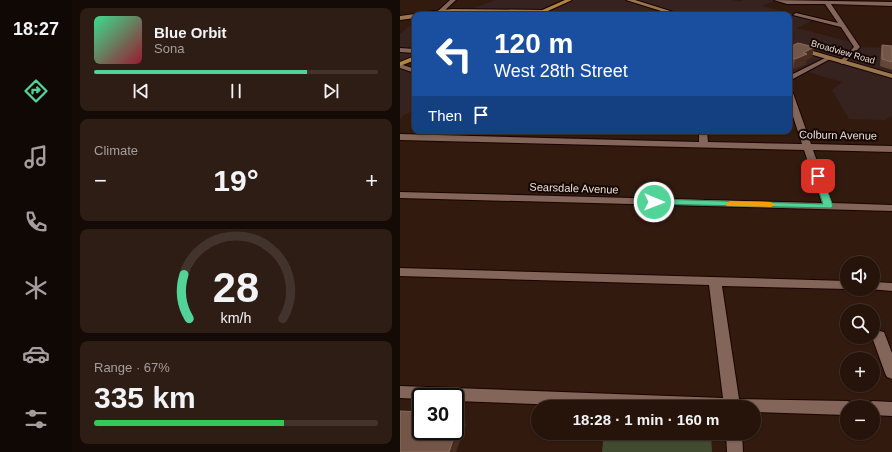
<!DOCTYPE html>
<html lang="en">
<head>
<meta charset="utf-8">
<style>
  body { margin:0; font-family:Helvetica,sans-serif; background:#2e1d14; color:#f1f3f6; height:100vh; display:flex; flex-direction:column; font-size:15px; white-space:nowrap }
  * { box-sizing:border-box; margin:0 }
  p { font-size:13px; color:#a49e9d }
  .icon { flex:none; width:22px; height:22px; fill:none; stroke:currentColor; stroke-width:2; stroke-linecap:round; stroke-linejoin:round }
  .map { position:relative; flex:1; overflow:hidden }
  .panel { display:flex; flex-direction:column; gap:8px; padding:8px; background:#150b06; width:328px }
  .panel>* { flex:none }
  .banner { position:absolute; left:12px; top:12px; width:380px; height:122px; border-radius:8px; box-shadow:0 1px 3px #0004,0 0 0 1px #42332c; background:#1a4fa0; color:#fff; overflow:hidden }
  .buttons { position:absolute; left:440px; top:256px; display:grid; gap:8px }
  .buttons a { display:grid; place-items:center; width:40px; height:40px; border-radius:50%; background:#26140b; box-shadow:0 1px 3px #0004,0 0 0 1px #42332c; font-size:20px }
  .speed { position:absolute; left:12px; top:388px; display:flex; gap:8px; font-size:20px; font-weight:700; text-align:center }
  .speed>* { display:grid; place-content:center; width:52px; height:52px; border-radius:50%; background:#26140b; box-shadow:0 1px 3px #0004,0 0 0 1px #42332c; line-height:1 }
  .speed .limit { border:2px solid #111; border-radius:6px; background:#fff; color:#111 }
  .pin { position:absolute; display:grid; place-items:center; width:34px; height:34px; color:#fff; margin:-17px; border-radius:8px; box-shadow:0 2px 6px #0006 }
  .me { position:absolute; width:44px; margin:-22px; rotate:91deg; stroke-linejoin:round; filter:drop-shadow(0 0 3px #0008) }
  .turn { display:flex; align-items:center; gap:14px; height:84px; padding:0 16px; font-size:18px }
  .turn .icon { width:52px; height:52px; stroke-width:2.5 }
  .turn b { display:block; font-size:28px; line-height:34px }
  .then { display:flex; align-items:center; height:38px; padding:0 16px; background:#0003; gap:8px; font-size:15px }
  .big { font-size:30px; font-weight:700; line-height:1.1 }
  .panel .tile { flex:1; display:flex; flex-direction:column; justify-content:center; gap:6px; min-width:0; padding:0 14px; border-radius:8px; background:#2e1d14 }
  .panel .dial { align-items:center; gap:0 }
  .dial svg { height:104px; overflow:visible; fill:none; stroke:#42332c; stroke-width:7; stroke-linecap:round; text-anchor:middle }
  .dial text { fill:#f1f3f6; stroke:none }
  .song { display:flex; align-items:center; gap:12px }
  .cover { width:48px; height:48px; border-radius:6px; background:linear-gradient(135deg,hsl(150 70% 55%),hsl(350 70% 35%)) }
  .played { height:4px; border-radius:2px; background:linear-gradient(90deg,#52d397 75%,#42332c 75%) }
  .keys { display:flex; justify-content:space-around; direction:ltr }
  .heat { display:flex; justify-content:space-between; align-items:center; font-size:22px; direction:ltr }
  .charge { height:6px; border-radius:3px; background:linear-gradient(90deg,#34c759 67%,#42332c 0) }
  .trip { position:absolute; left:131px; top:400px; width:230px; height:40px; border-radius:20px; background:#26140b; box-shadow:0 1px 3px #0004,0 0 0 1px #42332c; font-weight:700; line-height:40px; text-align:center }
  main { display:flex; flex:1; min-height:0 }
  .tab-bar { display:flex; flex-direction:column; width:72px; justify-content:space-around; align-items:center; background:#0f0804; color:#a49e9d }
  .tab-bar .icon { width:28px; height:28px }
  .tab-bar .on { color:#52d397 }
  .tab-bar b { font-size:18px; color:#f1f3f6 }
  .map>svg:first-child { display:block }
</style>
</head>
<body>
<main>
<nav class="tab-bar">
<b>18:27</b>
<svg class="icon on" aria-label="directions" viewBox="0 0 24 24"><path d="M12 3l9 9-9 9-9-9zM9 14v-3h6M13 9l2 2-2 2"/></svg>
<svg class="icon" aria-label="music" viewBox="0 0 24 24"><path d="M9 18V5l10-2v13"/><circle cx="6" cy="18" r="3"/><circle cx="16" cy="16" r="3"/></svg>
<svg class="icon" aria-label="phone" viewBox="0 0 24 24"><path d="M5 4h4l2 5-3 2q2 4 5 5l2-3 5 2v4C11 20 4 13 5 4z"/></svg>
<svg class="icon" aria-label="climate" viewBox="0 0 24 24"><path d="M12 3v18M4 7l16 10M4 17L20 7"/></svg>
<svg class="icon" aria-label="car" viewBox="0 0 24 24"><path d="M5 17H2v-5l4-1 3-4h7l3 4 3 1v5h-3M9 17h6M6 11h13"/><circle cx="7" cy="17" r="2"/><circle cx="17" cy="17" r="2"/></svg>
<svg class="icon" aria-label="filters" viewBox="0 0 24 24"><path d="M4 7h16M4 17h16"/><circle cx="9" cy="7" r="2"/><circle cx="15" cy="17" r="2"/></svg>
</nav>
<section class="panel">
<div class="tile">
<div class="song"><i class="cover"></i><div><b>Blue Orbit</b><p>Sona</p></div></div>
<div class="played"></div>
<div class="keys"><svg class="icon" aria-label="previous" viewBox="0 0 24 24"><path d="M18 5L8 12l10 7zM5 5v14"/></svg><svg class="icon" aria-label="pause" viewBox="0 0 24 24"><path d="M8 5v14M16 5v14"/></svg><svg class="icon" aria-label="next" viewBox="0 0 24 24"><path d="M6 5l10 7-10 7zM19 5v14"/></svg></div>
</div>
<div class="tile"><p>Climate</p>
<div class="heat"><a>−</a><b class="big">19°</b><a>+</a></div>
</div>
<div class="tile dial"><svg viewBox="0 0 100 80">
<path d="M14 69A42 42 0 1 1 86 69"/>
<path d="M14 69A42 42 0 0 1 10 35" stroke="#52d397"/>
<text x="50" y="56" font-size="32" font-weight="700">28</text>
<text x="50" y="72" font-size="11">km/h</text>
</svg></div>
<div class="tile"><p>Range · 67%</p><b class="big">335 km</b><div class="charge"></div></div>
</section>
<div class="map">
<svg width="492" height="452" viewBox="0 0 492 452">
  <rect width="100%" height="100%" fill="#321a0f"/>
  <path fill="#36231f" d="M96 0H161L139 10 71 9Z
    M169 0H332L339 2 343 0H377L361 6 415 19 397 28 454 43 457 47 492 48V116L485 120 449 119 432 90 442 82 404 71 389 79V15H22L40 12H143Z
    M15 21V58L0 64V34Z
    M0 66 15 71V110L4 115 0 119Z"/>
  <path fill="#414b2f" d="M204 433H311L312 452H202Z"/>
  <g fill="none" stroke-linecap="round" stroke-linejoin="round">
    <defs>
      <path id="minor" d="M50 0H56L42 13H38V11Z
        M374 0 492 2V6L431 4 460 47 444 63 442 64 439 62 454 47 441 27 393 15 396 13 438 23 425 4H387Z
        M0 48 15 49V53L0 52Z
        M427 57 432 58 389 81V76Z
        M0 64 15 69V73L0 68Z
        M389 91 393 93 411 144 492 146V152L413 150 432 203 492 205V211L0 198V192L422 203 404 150 0 140V134L299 142V131H307L308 142 402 144 389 104Z
        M0 268 447 281V289L322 286 339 399 447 401 453 403 454 407H447V415L354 412V407H216L55 401V397H21V399L0 398V386L323 398 309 285 0 276Z
        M473 282 492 283V291L469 289H473Z
        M479 331 484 332 492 353V379L487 377 485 373 472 337 474 332Z
        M473 401 492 402V416L473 415V407H466L467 403Z
        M326 433H342L343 452H327Z"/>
      <path id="secondary" d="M226 0H235L283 15H274Z
        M52 9 143 10 146 12 143 14 52 13 17 15 20 13Z
        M15 14 17 15H15V18L0 20V16Z
        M389 44 492 74V78L389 48Z"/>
      <path id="primary" d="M165 0H172L139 15H131Z
        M15 56V60L0 66V62Z"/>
    </defs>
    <use href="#minor" stroke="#190400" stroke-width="2"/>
    <use href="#secondary" stroke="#190400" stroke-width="2"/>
    <use href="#primary" stroke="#190400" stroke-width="2"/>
    <use href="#minor" fill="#836559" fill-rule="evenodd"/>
    <use href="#secondary" fill="#9a764c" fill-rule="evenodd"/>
    <use href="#primary" fill="#b0863f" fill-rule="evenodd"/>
  </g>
  <path fill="#654637" d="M482 45 492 46V70L480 66 481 52Z
    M389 47H414L412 57 406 60V64L393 69 389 68Z"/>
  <path fill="#4a2d20" d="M414 47 412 57 406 60V64L393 69 395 59 403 53Z
    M62 413 66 425 56 452H49Z"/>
  <path fill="#745648" stroke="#876c5f" d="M147 14 153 15H144Z
    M398 43 414 47 403 53 407 54 395 59 389 57V47Z
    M482 45 492 46V62L482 59Z
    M0 411 21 412V431H55V413H62L49 452H0Z"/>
  <path fill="#52d397" stroke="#358962" d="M418 173 422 176 433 206 431 208 254 204 250 202 254 199 423 204 414 176Z"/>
  <path fill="#f59e0b" d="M330 201 371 202 375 205 371 207 327 206 325 204Z"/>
  <g text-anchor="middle" stroke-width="4" stroke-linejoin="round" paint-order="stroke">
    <g font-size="9" fill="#f1dfd8" stroke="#130804">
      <text transform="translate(443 52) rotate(16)" y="3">Broadview Road</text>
    </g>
    <g font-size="11" fill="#f1dfd8" stroke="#130804">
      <text transform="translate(438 135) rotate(1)" y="4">Colburn Avenue</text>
      <text transform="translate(174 188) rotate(2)" y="4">Searsdale Avenue</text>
    </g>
  </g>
</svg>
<div class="buttons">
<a><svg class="icon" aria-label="sound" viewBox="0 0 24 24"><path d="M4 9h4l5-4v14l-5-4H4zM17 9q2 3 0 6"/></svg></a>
<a><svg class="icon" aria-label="search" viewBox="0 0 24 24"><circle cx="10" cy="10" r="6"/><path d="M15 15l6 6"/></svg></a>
<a>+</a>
<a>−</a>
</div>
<div class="speed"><div class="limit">30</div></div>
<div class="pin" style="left:418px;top:176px;background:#d93025"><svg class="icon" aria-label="arrive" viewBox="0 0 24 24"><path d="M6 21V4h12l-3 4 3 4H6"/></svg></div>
<svg class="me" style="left:254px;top:202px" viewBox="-20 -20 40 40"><circle r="17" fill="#52d397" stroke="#fff" stroke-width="3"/><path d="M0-11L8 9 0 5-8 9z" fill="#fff"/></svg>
<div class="trip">18:28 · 1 min · 160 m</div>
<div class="banner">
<div class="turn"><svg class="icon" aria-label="left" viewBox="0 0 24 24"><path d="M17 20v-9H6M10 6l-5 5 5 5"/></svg><div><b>120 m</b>West 28th Street</div></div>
<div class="then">Then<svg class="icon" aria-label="arrive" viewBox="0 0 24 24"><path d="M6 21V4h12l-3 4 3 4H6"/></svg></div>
</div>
</div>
</main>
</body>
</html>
